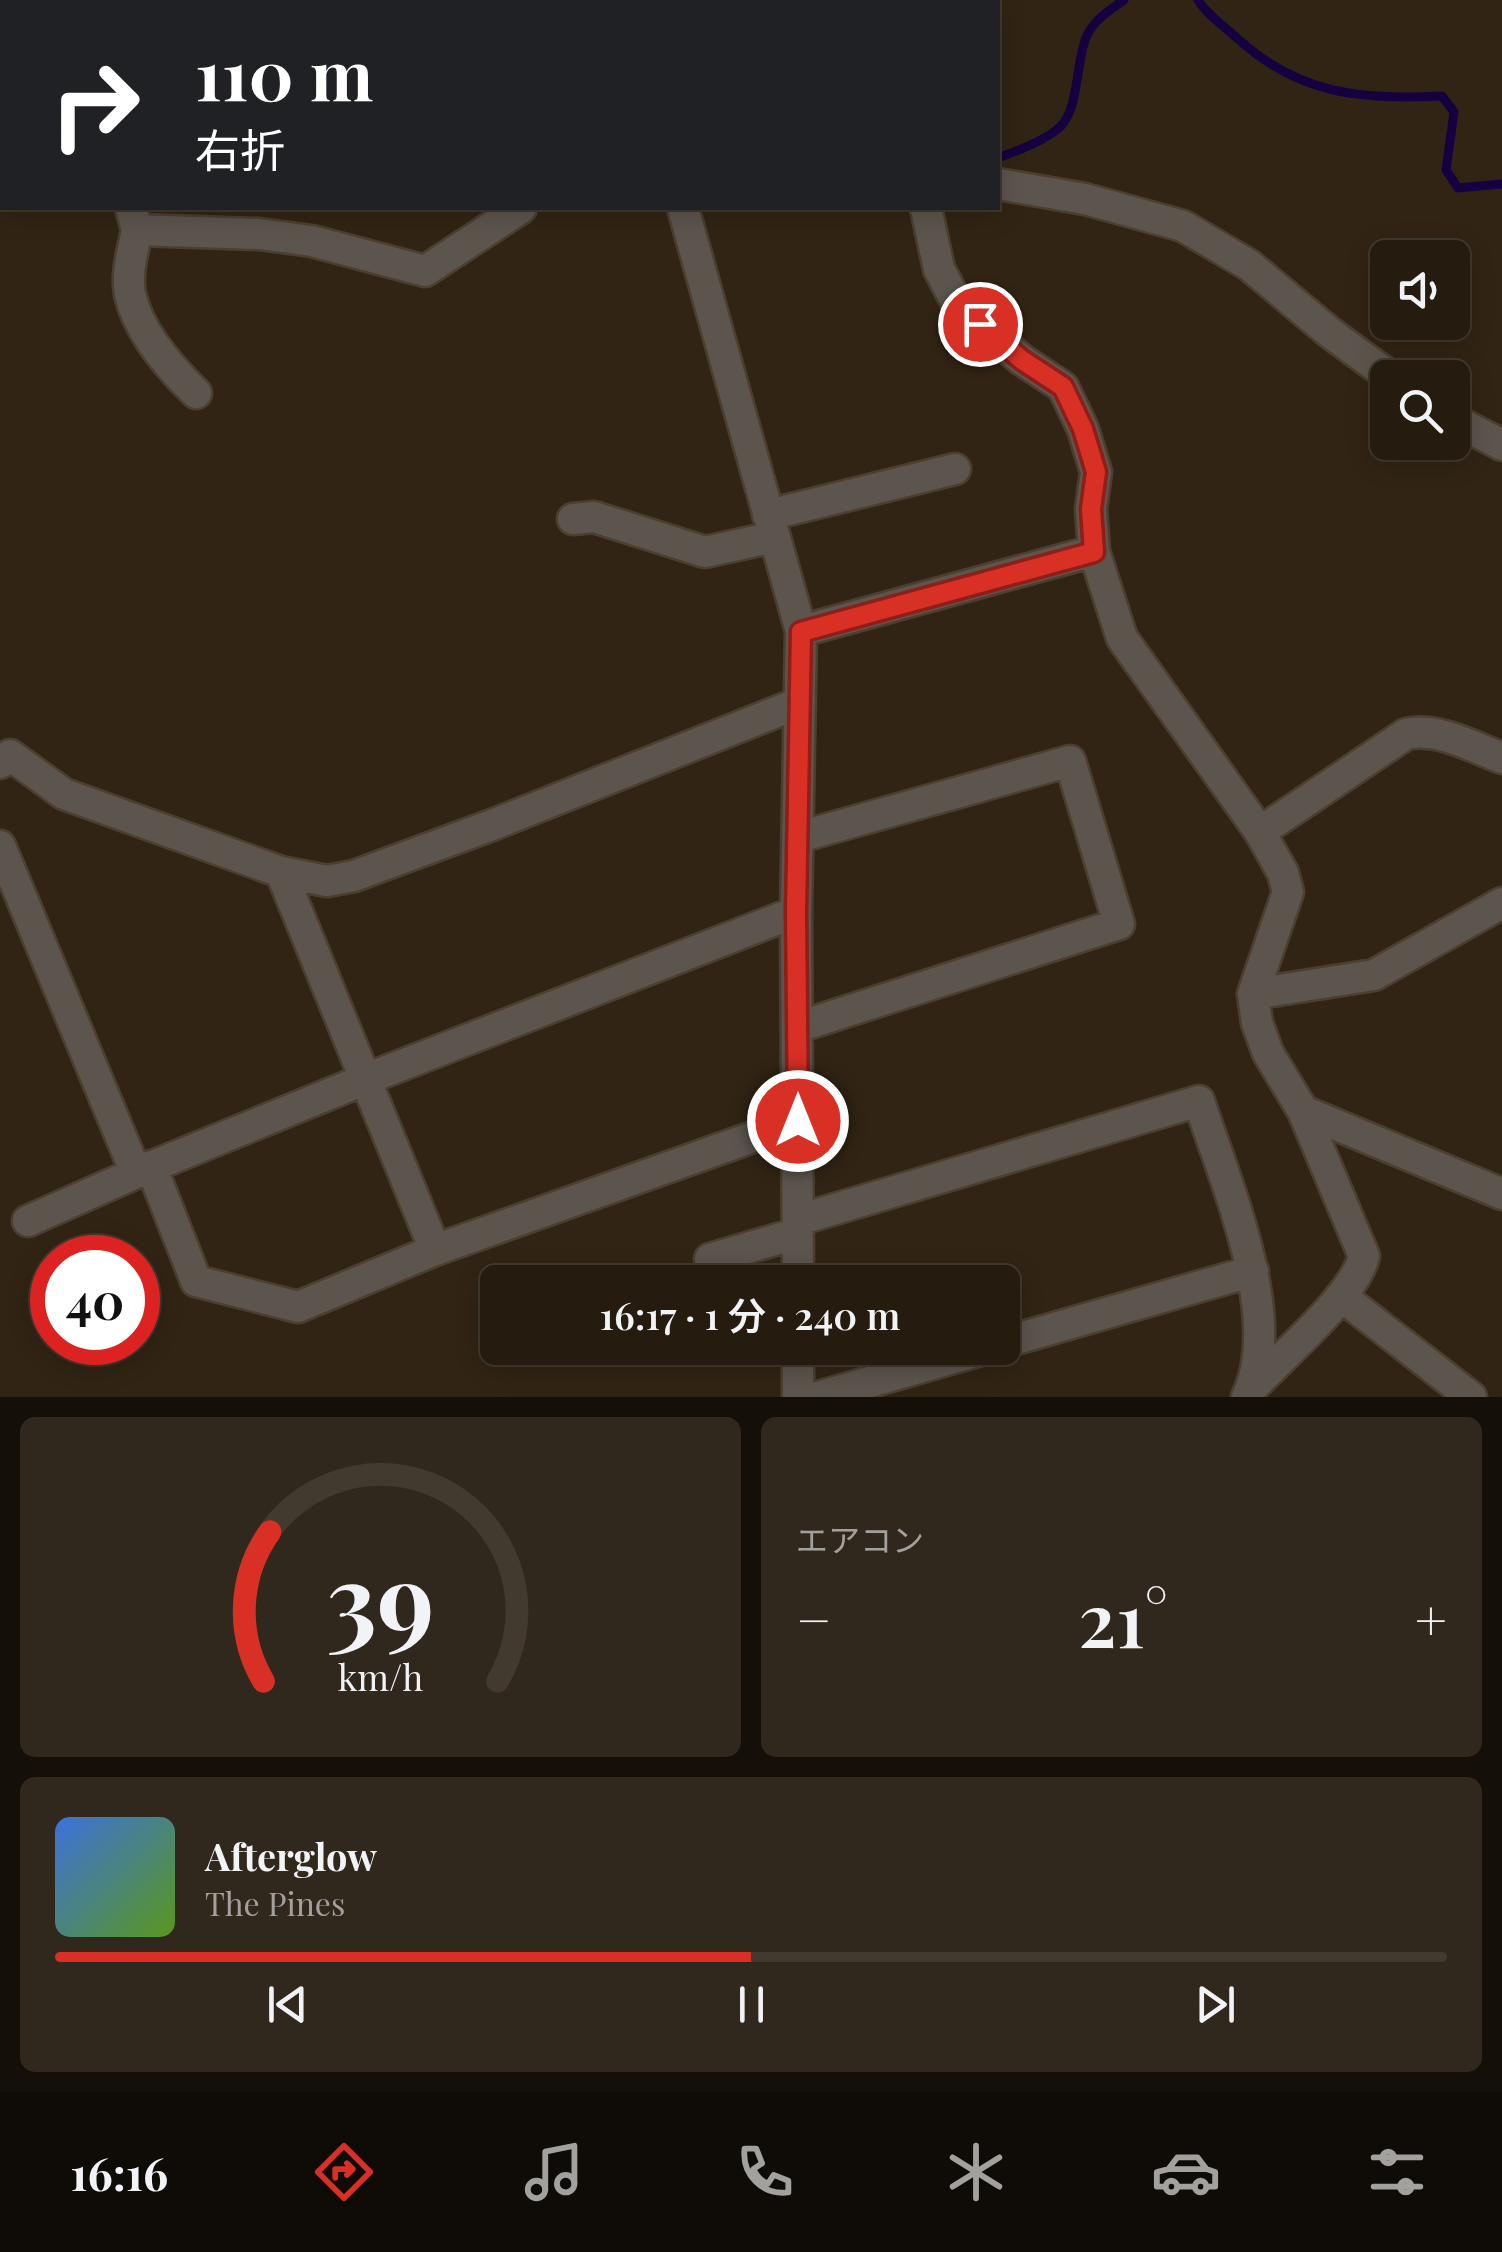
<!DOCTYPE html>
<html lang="ja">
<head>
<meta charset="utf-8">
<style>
  body { margin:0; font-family:"Playfair Display","Noto Sans JP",serif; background:#31281d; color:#f1f3f6; height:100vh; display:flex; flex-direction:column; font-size:38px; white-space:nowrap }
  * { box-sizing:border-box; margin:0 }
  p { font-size:32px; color:#a3a19e }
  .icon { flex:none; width:55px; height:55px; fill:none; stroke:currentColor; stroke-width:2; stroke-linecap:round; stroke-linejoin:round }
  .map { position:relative; height:1397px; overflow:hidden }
  .side { display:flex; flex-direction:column; gap:20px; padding:20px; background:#140f08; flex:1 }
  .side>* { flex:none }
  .guide { position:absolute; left:0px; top:0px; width:1000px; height:210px; box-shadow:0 5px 25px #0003,0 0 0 2px #42392f; background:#202124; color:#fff; overflow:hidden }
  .fabs { position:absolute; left:1370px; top:240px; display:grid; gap:20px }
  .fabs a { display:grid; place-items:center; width:100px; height:100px; border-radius:15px; background:#251b0f; box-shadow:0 5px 25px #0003,0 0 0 2px #42392f; font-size:50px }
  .speed { position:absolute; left:30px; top:1235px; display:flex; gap:20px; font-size:50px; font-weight:700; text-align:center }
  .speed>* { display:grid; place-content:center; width:130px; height:130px; border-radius:50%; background:#251b0f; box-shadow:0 5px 25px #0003,0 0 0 2px #42392f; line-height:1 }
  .speed .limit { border:15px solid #d22; background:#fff; color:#111 }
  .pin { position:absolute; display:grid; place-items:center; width:85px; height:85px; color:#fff; margin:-42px; border:5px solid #fff; border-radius:50%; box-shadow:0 2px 10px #0007 }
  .me { position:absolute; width:110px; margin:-55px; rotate:0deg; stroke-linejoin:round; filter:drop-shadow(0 0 8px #0008) }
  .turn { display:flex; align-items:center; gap:35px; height:210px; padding:0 30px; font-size:45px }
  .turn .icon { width:130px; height:130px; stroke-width:2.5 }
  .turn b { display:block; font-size:70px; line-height:85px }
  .big { font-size:75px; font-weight:600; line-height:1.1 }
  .side .card { flex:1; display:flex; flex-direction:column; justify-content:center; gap:15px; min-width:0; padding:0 35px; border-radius:15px; background:#31281d }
  .side .dial { align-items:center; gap:0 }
  .dial svg { height:260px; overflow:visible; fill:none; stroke:#42392f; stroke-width:7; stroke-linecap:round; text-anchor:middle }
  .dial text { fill:#f1f3f6; stroke:none }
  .song { display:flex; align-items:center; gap:30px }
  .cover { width:120px; height:120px; border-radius:15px; background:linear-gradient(135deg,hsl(220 70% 55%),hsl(90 70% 35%)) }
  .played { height:10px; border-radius:5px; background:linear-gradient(90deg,#d93025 50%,#42392f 50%) }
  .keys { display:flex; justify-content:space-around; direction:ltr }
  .heat { display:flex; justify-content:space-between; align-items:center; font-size:55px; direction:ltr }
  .side .tiles { flex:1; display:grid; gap:20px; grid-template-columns:1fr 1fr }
  .card:last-child { grid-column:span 2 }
  .trip { position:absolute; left:480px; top:1265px; width:540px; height:100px; border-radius:15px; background:#251b0f; box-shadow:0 5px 25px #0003,0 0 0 2px #42392f; font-weight:600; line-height:100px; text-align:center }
  .tabs { display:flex; height:160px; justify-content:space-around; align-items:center; background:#0f0b06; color:#a3a19e }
  .tabs .icon { width:70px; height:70px }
  .tabs .on { color:#d93025 }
  .tabs b { font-size:45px; color:#f1f3f6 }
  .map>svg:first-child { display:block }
</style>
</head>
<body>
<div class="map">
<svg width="1502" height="1397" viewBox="0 0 1502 1397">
  <rect width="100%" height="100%" fill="#312414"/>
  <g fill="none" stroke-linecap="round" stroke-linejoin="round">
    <path stroke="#150040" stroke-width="9" d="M355 0 366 2
      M1198 0C1207 15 1224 26 1237 38 1299 95 1362 100 1442 96L1454 112 1446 170 1458 188 1502 184
      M252 2 257 0
      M998 158C1018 150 1043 142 1060 127 1079 109 1076 61 1086 38 1092 21 1110 10 1124 0"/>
    <defs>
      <path id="minor" d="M446 0 451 2
        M567 0V2
        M76 2 77 0
        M949 2 950 0
        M0 120H2
        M998 184 1085 199 1183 226 1249 265 1329 332 1392 378
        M131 208 137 230 259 234 312 241 425 271 521 208
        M683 208 801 631 796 912 798 1282
        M926 208 939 269 959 307 1022 360 1063 387 1083 429 1096 472 1091 509 1094 551
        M137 230C133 251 126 273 130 294 138 331 170 368 196 393
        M1452 419 1502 445
        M768 515 955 469
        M573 519 594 517 705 552 774 537
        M801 631 1094 551 1122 638 1260 832 1283 873 1288 892 1253 994 1257 1023 1268 1053 1303 1111 1502 1194
        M0 763 10 755 64 794 281 872 327 881 354 876 492 825 799 703
        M1260 832 1406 734C1438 727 1473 747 1502 758
        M0 846 136 1173 366 1079 796 912
        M281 872 435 1250
        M1253 994 1374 975 1502 903
        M798 1027 1119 924 1070 761 799 837
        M151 1166 196 1281 298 1307 435 1250 798 1121
        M798 1220 1199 1101C1225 1182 1285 1317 1247 1397
        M28 1221 136 1173
        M710 1259 798 1233
        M1341 1296 1471 1397
        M1002 1343 1253 1271
        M798 1348V1397
        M1254 1386C1283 1355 1355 1295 1364 1256L1303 1111
        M818 1397 988 1348"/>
    </defs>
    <use href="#minor" stroke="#4c3f30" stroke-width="35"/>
    <use href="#minor" stroke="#5c554e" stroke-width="30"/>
  </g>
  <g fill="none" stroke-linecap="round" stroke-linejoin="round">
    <defs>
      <path id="route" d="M798 1121 796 912 801 632 1094 552 1091 509 1096 472 1083 429 1063 387 1022 360 980 324"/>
    </defs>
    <use href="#route" stroke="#8d1f18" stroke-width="25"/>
    <use href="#route" stroke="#d93025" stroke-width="18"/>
  </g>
</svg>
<div class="fabs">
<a><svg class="icon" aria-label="sound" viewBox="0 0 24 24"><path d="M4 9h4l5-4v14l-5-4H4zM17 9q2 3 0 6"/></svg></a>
<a><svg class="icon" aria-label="search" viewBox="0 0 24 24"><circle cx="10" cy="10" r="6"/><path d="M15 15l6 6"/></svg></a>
</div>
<div class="speed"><div class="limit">40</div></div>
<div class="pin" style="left:980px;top:324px;background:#d93025"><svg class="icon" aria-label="arrive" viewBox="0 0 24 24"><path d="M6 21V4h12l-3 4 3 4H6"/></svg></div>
<svg class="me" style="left:798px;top:1121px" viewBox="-20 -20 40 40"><circle r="17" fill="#d93025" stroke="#fff" stroke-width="3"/><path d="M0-11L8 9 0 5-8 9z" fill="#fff"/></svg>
<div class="trip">16:17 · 1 分 · 240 m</div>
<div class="guide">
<div class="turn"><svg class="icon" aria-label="right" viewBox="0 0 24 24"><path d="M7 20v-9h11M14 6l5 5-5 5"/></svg><div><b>110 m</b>右折</div></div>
</div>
</div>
<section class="side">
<div class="tiles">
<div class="card dial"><svg viewBox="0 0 100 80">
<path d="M14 69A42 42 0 1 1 86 69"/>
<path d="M14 69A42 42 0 0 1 16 23" stroke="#d93025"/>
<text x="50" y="56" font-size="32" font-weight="700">39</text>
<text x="50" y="72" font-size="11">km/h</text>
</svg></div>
<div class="card"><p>エアコン</p>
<div class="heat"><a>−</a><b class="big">21°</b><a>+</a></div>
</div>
<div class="card">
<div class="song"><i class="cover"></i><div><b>Afterglow</b><p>The Pines</p></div></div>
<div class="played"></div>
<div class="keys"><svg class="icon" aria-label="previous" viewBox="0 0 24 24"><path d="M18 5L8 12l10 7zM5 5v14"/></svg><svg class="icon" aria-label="pause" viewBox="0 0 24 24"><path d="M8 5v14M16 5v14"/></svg><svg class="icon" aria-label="next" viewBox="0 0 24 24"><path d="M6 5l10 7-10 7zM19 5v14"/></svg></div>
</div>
</div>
</section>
<nav class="tabs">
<b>16:16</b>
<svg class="icon on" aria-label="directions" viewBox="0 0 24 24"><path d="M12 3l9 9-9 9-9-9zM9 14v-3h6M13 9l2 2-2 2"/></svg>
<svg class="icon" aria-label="music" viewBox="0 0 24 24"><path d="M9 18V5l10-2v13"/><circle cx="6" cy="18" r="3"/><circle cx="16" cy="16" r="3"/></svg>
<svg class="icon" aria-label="phone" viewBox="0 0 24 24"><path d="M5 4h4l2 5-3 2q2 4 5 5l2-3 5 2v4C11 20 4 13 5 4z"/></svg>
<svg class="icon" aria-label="climate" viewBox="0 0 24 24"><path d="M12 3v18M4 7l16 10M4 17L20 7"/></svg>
<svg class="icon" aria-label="car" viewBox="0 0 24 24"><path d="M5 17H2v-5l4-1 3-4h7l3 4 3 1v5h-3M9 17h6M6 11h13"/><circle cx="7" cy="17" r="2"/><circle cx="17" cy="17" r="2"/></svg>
<svg class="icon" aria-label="filters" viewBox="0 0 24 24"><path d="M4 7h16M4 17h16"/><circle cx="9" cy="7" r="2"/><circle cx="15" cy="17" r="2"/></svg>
</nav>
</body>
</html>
